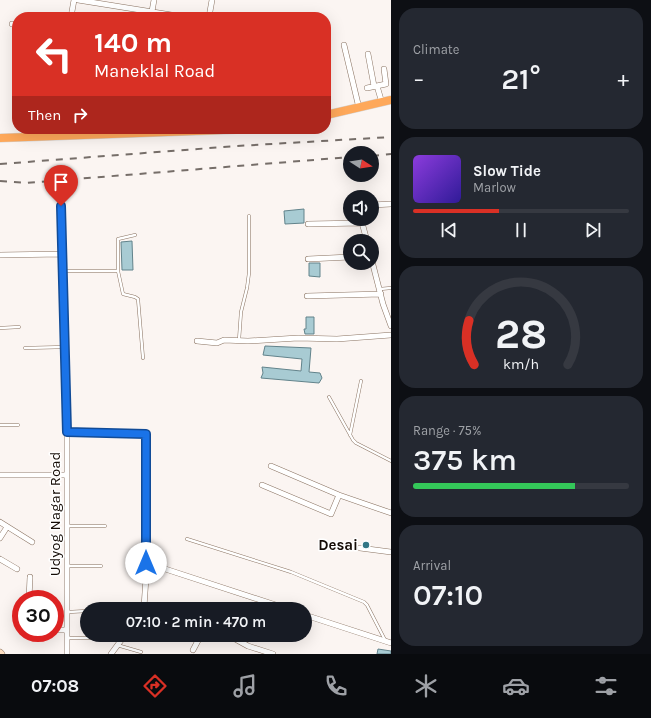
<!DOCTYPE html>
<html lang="en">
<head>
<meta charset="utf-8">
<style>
  body { margin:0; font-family:Karla,sans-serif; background:#242831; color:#f1f3f6; height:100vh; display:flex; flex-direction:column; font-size:15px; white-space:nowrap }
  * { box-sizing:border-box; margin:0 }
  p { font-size:13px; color:#9ea1a6 }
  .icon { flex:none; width:22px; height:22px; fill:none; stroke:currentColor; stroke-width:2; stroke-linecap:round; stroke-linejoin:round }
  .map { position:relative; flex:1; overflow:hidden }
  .drawer { display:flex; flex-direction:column; gap:8px; padding:8px; background:#0d0f14; width:260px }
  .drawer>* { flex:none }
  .guide { position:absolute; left:12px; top:12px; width:319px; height:122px; border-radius:16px; box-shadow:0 4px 16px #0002; background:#d93025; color:#fff; overflow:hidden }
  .needle { width:26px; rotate:102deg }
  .controls { position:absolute; left:343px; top:146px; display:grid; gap:8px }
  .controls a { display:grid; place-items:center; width:36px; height:36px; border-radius:50%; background:#171b24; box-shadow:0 4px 16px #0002; font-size:20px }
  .speed { position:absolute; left:12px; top:590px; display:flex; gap:8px; font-size:20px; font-weight:700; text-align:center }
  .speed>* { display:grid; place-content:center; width:52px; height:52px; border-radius:50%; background:#171b24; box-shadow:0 4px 16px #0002; line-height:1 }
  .speed .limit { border:6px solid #d22; background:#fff; color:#111 }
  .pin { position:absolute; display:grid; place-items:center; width:34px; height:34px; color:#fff; margin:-41px -17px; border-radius:50% 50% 50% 0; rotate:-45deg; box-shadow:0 0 4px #0007 }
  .pin .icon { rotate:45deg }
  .me { position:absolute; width:44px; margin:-22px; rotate:0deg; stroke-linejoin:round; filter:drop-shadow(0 0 3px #0008) }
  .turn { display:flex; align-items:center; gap:14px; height:84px; padding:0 16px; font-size:18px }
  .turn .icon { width:52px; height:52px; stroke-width:2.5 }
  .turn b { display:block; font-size:28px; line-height:34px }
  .then { display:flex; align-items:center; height:38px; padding:0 16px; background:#0003; gap:8px; font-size:15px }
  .big { font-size:30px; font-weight:600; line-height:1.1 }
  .drawer .widget { flex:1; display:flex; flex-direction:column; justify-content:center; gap:6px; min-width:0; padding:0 14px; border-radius:16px; background:#242831 }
  .drawer .dial { align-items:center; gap:0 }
  .dial svg { height:104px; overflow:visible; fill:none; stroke:#363941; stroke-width:7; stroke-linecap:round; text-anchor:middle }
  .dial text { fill:#f1f3f6; stroke:none }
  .song { display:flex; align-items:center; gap:12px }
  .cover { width:48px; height:48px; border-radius:6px; background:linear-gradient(135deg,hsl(270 70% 55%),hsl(250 70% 35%)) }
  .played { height:4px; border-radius:2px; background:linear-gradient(90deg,#d93025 40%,#363941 40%) }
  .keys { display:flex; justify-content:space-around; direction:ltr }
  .heat { display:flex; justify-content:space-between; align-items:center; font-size:22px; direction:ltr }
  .charge { height:6px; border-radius:3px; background:linear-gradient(90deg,#34c759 75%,#363941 0) }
  .trip { position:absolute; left:80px; top:602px; width:232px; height:40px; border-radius:20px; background:#171b24; box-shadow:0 4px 16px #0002; font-weight:600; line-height:40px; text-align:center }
  .tab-bar { display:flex; height:64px; justify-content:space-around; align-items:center; background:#090b0e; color:#9ea1a6 }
  .tab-bar .icon { width:28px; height:28px }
  .tab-bar .active { color:#d93025 }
  .tab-bar b { font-size:18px; color:#f1f3f6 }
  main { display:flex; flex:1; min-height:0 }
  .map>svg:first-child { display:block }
</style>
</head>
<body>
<main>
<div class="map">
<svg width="391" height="654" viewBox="0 0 391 654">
  <rect width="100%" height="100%" fill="#fbf5f2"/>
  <path fill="#a8cbd3" stroke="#62838b" d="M304 209V223L285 224 284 211Z
    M132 241 133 270H122L121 242Z
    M309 263H320V277L309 276Z
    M306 317H314V334H305L304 329H306Z
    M265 346 311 348 309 372 320 373 322 378 319 383 261 378 263 373 262 367 301 371 302 359 263 355Z
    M378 649 391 651V654H377Z"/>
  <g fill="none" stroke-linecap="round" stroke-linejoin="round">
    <defs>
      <path id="service" d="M63 271H118L123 294 135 297 138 299 143 358
        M118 271V239L135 235
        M380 289 391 288
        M0 328 19 327
        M239 340 241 312 247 288 249 273V216
        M25 348 65 347
        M329 397 353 440 356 443 391 461
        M0 425H18
        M350 435 361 381
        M68 526H105
        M187 539 291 572 364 602 367 605 385 640
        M68 566H101
        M68 612 87 611
        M67 638H105
        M117 645 141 652"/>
      <path id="minor" d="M78 0 184 17
        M71 17 74 0
        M151 17 154 0
        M209 17 212 0
        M252 17 253 16
        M12 24 17 25
        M344 45 359 108
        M368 54 374 86
        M377 86 382 103
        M367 88 386 84 384 69
        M326 106 329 114
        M53 135 54 129
        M372 205 391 204
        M61 206 67 432V654
        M361 219 367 241
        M308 224 362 223
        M0 255 62 254
        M308 259 350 257
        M372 261 383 304 391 326
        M307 296 381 294
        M197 341 217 343 224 340 248 341 298 338 337 339 391 335
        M67 432 146 434 147 563 288 609
        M271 466 339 495 391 513
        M0 475H67
        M262 485 331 514 339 495
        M0 522 32 542
        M0 538 7 527
        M360 548 391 552
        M0 559 17 569
        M29 599 30 577
        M143 609 144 607 147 563
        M305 615 391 643
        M55 630H67
        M228 635 248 646 273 654
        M193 650 201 635
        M111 654 125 635"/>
      <path id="secondary" d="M0 653 1 654"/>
      <path id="trunk" d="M326 115 391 100
        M0 138 251 129"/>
    </defs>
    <use href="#service" stroke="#8a7362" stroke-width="3.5"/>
    <use href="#minor" stroke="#8a7362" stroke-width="6"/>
    <use href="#secondary" stroke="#8a7362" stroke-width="8"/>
    <use href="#trunk" stroke="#d5d3d2" stroke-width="9"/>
    <use href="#service" stroke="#fff" stroke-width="2.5"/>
    <use href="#minor" stroke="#fff" stroke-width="5"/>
    <use href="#secondary" stroke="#fedfc1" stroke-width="7"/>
    <use href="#trunk" stroke="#fea85a" stroke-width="8"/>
    <path stroke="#766e69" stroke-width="2" stroke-dasharray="7 7" stroke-linecap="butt" d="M372 156 391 154
      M0 164 237 146 391 137
      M0 181 26 183 350 157"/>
  </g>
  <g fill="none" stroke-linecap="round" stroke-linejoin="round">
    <defs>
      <path id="route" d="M61 206 67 432 146 434V563"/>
    </defs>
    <use href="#route" stroke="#114b97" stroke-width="10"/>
    <use href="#route" stroke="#1a73e8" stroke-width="7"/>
  </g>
  <circle fill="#327786" stroke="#fff" stroke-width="1.5" cx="366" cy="545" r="4"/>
  <g text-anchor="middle" stroke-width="3" stroke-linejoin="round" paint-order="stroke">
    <g font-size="15" fill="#150c06" stroke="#fff">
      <text transform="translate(55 514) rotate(-90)" y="5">Udyog Nagar Road</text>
    </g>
    <g font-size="15" font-weight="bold" fill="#150c06" stroke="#fff" text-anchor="end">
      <text x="358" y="550">Desai</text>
    </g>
  </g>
</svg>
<div class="controls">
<a><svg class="needle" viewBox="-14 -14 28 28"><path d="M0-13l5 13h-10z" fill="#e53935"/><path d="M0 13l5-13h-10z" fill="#9ea1a6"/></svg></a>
<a><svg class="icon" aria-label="sound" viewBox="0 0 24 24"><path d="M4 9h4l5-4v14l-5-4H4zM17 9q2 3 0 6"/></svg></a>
<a><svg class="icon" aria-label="search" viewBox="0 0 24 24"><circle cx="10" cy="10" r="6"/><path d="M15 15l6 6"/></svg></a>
</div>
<div class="speed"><div class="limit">30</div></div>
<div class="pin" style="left:61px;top:206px;background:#d93025"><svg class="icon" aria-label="arrive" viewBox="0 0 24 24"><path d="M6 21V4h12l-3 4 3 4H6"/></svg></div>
<svg class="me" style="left:146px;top:563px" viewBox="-20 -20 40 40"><circle r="19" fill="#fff"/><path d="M0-13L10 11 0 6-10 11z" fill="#1a73e8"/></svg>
<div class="trip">07:10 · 2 min · 470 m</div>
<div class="guide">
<div class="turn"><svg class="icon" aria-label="left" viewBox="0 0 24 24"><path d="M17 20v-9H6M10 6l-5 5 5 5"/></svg><div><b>140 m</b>Maneklal Road</div></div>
<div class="then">Then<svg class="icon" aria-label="right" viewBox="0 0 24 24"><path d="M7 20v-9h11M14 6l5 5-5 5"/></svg></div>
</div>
</div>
<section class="drawer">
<div class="widget"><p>Climate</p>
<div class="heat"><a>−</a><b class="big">21°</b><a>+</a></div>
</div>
<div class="widget">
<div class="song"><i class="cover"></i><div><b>Slow Tide</b><p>Marlow</p></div></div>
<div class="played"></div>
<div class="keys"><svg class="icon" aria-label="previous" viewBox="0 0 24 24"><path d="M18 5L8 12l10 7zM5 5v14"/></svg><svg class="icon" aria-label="pause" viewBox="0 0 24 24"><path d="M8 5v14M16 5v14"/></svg><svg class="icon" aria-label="next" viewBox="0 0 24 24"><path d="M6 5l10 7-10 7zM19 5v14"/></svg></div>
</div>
<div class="widget dial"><svg viewBox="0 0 100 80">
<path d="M14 69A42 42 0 1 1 86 69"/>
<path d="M14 69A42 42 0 0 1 10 35" stroke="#d93025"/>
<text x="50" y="56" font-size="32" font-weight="700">28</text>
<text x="50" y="72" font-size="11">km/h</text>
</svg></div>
<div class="widget"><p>Range · 75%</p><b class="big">375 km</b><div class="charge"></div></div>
<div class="widget"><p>Arrival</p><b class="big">07:10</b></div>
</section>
</main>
<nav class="tab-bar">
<b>07:08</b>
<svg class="icon active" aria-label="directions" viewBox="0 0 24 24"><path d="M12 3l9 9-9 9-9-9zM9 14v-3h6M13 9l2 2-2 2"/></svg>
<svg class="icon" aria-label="music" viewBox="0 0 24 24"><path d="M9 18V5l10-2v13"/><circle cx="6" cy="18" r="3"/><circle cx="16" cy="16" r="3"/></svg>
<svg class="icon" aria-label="phone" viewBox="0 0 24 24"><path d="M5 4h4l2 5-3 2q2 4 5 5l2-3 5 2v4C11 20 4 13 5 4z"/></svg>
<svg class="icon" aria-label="climate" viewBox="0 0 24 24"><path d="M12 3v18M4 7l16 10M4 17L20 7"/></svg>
<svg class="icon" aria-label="car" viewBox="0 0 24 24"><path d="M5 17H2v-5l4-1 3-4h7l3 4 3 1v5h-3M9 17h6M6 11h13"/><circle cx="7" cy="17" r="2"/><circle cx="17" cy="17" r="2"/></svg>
<svg class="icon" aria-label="filters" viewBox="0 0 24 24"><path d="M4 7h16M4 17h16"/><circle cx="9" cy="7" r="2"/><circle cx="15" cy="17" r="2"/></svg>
</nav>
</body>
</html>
